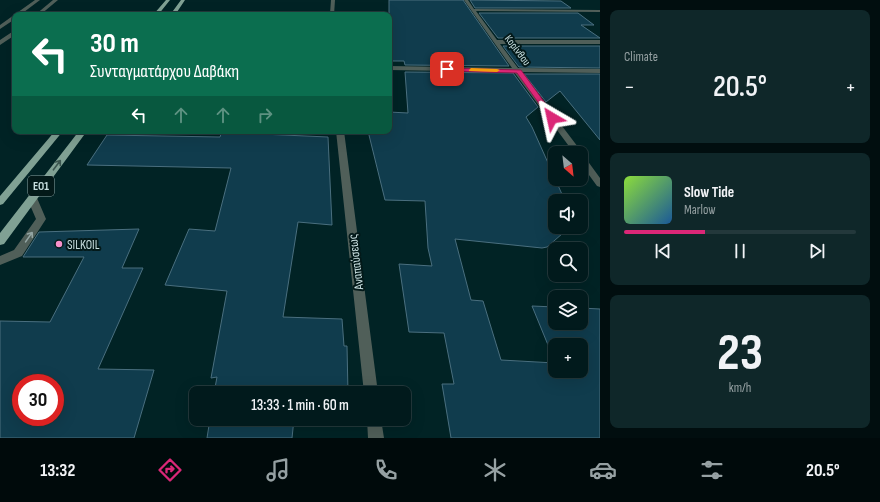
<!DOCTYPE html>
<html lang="en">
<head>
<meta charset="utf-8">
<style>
  body { margin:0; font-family:"Sofia Sans Condensed",sans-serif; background:#0f2729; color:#f1f3f6; height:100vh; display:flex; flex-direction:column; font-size:15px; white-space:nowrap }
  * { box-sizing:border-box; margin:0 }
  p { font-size:13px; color:#96a1a3 }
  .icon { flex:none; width:22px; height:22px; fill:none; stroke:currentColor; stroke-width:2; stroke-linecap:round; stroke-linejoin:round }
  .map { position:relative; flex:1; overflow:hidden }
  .panel { display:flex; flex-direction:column; gap:10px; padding:10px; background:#010e0f; width:280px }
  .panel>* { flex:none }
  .banner { position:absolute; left:12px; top:12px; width:380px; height:122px; border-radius:8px; box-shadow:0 4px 16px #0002,0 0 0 1px #23383b; background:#0b6e4f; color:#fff; overflow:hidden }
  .needle { width:26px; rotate:152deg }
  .buttons { position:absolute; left:548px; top:146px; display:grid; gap:8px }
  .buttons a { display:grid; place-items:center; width:40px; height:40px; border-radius:8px; background:#011a1c; box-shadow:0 4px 16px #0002,0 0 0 1px #23383b; font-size:20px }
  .speed { position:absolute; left:12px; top:374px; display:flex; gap:8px; font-size:20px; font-weight:700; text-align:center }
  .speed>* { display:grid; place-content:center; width:52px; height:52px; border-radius:50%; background:#011a1c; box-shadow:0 4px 16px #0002,0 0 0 1px #23383b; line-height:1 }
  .speed .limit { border:6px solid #d22; background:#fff; color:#111 }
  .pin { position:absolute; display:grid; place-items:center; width:34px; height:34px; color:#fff; margin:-17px; border-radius:8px; box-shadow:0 2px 6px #0006 }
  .me { position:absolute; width:44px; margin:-22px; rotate:324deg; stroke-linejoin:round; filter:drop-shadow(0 0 3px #0008) }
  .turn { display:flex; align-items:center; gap:14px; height:84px; padding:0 12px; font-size:18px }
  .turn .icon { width:52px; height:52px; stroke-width:2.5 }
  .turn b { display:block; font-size:28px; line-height:34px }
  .lanes { display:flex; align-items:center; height:38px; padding:0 12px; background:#0003; justify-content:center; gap:20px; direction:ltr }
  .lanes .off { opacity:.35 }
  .big { font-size:30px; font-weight:600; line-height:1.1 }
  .panel .widget { flex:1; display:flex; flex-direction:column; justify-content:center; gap:6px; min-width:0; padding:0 14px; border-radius:8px; background:#0f2729 }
  .panel .dial { align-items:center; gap:0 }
  .dial b { font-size:52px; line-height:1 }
  .song { display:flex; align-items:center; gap:12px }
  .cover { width:48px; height:48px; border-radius:6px; background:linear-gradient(135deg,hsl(90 70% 55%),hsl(210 70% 35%)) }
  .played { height:4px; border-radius:2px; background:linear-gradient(90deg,#db2777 35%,#23383b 35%) }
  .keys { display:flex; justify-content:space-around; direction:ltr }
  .heat { display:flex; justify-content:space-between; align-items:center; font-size:22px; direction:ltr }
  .trip { position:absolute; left:189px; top:386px; width:222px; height:40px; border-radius:8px; background:#011a1c; box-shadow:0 4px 16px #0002,0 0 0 1px #23383b; font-weight:600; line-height:40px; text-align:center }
  .tabs { display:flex; height:64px; justify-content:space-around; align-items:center; background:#000a0b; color:#96a1a3 }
  .tabs .icon { width:28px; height:28px }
  .tabs .selected { color:#db2777 }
  .tabs b { font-size:18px; color:#f1f3f6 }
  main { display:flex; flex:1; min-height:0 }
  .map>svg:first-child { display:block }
</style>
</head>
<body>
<main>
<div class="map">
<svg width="600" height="438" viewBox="0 0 600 438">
  <rect width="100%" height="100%" fill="#012325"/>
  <path fill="#103c4d" stroke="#4a6f7f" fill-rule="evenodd" d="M389 0H463L509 66 405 65 404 61H389Z
    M470 0 561 1 571 8H475Z
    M479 13H578L594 25H581L600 38H498Z
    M503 46H600V68L519 67Z
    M405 72 513 73 538 107 526 117 532 127 565 201H555V227H570L547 247 542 248 455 239 471 300 483 301 501 360 555 363V371H581V345H555V362L532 306 555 307V323H581V308L600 309V438H451L442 384H454L444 333 409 332 399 264 432 266 428 248 425 201 385 200 368 131H389V112L408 113Z
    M524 74H600V140L560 91 546 102Z
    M222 131H262L261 134 328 137 332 225 298 222 283 317 342 319 344 346H347L348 393H214L217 377 211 378 227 291 165 285 189 229 215 231 231 168 87 165 107 135 220 137Z
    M139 229 122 268H143L98 369 154 370 134 438H0V321L50 322 84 257H23L39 232ZM21 383H55V417H21Z
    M210 419H305H294L292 438H207Z"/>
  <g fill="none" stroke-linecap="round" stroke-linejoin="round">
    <path fill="#505f59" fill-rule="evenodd" d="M35 0H40L20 15H15V19L0 29V25Z
      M53 0H58L40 15H35Z
      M331 0H335L334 15 330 14Z
      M464 0H468L474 9 600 10V12L476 11 497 40H600V44H500L518 68 600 69V73L521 72 581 151 582 153 581 155V153H574L514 72 389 70V66L512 68Z
      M15 30V35L0 45V40Z
      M336 131H344L378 393H364Z
      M581 155 584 156 600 178V187L597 186 581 164Z
      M32 195 37 198 46 219 22 256 0 265V256L14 250 36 219 27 198Z
      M367 419H381L384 438H368Z"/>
    <path fill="#80a194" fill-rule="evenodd" d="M166 0H170L158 15H153Z
      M181 0H185L175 15H170Z
      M55 131H63L3 204 0 205V196Z
      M79 131H87L4 244 0 245V233Z"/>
  </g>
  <defs><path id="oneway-shaft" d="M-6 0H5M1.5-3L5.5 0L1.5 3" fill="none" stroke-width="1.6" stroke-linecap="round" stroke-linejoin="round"/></defs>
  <use stroke="#3b5650" href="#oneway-shaft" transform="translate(57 165) rotate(-53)"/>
  <use stroke="#93a5a3" href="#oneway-shaft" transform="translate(29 237) rotate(-55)"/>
  <path fill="#db2777" stroke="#8e194d" d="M445 68 521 70 556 118 550 119 517 73 447 71 445 70Z"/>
  <path fill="#f59e0b" d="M471 68 497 69 500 70 497 72 469 71V70Z"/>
  <circle fill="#f890cb" stroke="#031919" stroke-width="1.5" cx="59" cy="244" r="4"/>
  <g text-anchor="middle" stroke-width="4" stroke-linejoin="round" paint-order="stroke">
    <g font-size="11" fill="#c9dfe0" stroke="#031919">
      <text transform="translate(518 50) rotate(53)" y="4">Κορίνθου</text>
    </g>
    <rect fill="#031919" stroke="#8ea4a4" stroke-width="1" x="28" y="176" width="26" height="20" rx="3"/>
    <g font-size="12" font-weight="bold" fill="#c9dfe0">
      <text x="41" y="190">ΕΟ1</text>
    </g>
    <g font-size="13" fill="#c9dfe0" stroke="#031919" text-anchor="start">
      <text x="67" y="249">SILKOIL</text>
    </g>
    <g font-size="13" fill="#c9dfe0" stroke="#031919">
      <text transform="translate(355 262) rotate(-97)" y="5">Αναπαύσεως</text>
    </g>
  </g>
</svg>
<div class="buttons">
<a><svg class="needle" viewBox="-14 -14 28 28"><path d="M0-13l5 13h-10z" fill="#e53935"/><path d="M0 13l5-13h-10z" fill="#96a1a3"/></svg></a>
<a><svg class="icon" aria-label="sound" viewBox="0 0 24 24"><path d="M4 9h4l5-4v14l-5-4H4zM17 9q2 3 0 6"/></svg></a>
<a><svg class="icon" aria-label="search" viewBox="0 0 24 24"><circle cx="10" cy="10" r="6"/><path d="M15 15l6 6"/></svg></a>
<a><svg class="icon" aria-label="layers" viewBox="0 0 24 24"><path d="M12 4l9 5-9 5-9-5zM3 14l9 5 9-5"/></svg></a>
<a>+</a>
</div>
<div class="speed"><div class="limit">30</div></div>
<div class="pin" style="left:447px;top:69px;background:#d93025"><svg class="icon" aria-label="arrive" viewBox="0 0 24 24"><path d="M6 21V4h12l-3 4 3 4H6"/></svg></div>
<svg class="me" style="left:552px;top:118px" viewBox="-20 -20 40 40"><path d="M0-17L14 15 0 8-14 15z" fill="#db2777" stroke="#fff" stroke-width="4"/></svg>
<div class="trip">13:33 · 1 min · 60 m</div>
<div class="banner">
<div class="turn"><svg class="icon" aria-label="left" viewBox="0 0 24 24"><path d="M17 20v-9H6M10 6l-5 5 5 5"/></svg><div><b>30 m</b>Συνταγματάρχου Δαβάκη</div></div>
<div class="lanes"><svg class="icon" aria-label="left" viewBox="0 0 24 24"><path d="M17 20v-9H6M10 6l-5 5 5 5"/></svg><svg class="icon off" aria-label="ahead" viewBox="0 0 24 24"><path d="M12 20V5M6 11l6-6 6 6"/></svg><svg class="icon off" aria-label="ahead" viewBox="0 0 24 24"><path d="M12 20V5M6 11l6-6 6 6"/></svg><svg class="icon off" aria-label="right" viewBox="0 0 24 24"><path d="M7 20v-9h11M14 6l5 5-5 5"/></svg></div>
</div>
</div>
<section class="panel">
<div class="widget"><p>Climate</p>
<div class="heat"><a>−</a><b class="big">20.5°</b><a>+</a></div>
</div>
<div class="widget">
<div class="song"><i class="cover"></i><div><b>Slow Tide</b><p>Marlow</p></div></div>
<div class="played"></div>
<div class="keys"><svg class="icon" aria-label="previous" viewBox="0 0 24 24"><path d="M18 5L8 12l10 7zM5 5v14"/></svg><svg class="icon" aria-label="pause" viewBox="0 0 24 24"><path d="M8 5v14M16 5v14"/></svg><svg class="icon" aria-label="next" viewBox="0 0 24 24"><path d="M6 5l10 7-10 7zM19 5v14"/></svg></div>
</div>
<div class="widget dial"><b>23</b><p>km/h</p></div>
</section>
</main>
<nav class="tabs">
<b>13:32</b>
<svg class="icon selected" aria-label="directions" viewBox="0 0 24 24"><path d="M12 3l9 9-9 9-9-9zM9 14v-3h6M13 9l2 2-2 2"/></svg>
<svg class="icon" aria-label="music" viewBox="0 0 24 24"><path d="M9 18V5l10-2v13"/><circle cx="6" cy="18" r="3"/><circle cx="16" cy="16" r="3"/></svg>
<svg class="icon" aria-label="phone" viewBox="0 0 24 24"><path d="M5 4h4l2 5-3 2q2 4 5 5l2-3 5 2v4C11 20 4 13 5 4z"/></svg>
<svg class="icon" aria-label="climate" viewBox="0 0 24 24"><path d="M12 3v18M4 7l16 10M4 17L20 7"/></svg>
<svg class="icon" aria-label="car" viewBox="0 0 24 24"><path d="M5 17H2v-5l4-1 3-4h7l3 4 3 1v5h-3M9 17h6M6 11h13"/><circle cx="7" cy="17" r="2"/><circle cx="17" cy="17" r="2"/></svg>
<svg class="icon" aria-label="filters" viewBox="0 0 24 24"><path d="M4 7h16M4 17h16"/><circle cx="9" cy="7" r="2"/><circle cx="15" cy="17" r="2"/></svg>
<b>20.5°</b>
</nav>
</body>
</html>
